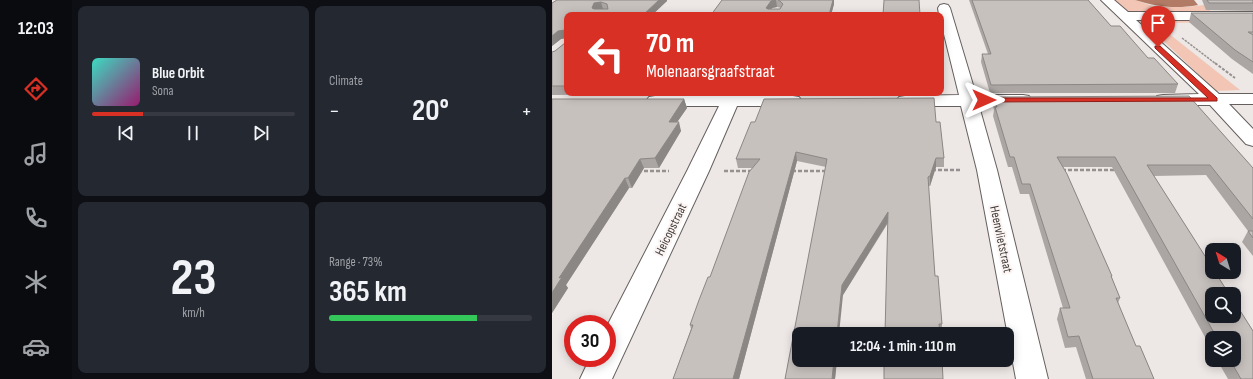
<!DOCTYPE html>
<html lang="en">
<head>
<meta charset="utf-8">
<style>
  body { margin:0; font-family:"Sofia Sans Condensed",sans-serif; background:#242831; color:#f1f3f6; height:100vh; display:flex; flex-direction:column; font-size:15px; white-space:nowrap }
  * { box-sizing:border-box; margin:0 }
  p { font-size:13px; color:#9ea1a6 }
  .icon { flex:none; width:22px; height:22px; fill:none; stroke:currentColor; stroke-width:2; stroke-linecap:round; stroke-linejoin:round }
  .map { position:relative; flex:1; overflow:hidden }
  .details { display:flex; flex-direction:column; gap:6px; padding:6px; background:#0d0f14; width:480px }
  .details>* { flex:none }
  .guide { position:absolute; left:12px; top:12px; width:380px; height:84px; border-radius:8px; box-shadow:0 2px 10px #0003; background:#d93025; color:#fff; overflow:hidden }
  .needle { width:26px; rotate:322deg }
  .tools { position:absolute; left:653px; top:243px; display:grid; gap:8px }
  .tools a { display:grid; place-items:center; width:36px; height:36px; border-radius:8px; background:#171b24; box-shadow:0 2px 10px #0003; font-size:20px }
  .speed { position:absolute; left:12px; top:315px; display:flex; gap:8px; font-size:20px; font-weight:700; text-align:center }
  .speed>* { display:grid; place-content:center; width:52px; height:52px; border-radius:50%; background:#171b24; box-shadow:0 2px 10px #0003; line-height:1 }
  .speed .limit { border:6px solid #d22; background:#fff; color:#111 }
  .pin { position:absolute; display:grid; place-items:center; width:34px; height:34px; color:#fff; margin:-41px -17px; border-radius:50% 50% 50% 0; rotate:-45deg; box-shadow:0 0 4px #0007 }
  .pin .icon { rotate:45deg }
  .me { position:absolute; width:44px; margin:-22px; rotate:90deg; stroke-linejoin:round; filter:drop-shadow(0 0 3px #0008) }
  .turn { display:flex; align-items:center; gap:14px; height:84px; padding:0 16px; font-size:18px }
  .turn .icon { width:52px; height:52px; stroke-width:2.5 }
  .turn b { display:block; font-size:28px; line-height:34px }
  .big { font-size:30px; font-weight:700; line-height:1.1 }
  .details .card { flex:1; display:flex; flex-direction:column; justify-content:center; gap:6px; min-width:0; padding:0 14px; border-radius:8px; background:#242831 }
  .details .dial { align-items:center; gap:0 }
  .dial b { font-size:52px; line-height:1 }
  .song { display:flex; align-items:center; gap:12px }
  .cover { width:48px; height:48px; border-radius:6px; background:linear-gradient(135deg,hsl(170 70% 55%),hsl(320 70% 35%)) }
  .played { height:4px; border-radius:2px; background:linear-gradient(90deg,#d93025 25%,#363941 25%) }
  .keys { display:flex; justify-content:space-around; direction:ltr }
  .heat { display:flex; justify-content:space-between; align-items:center; font-size:22px; direction:ltr }
  .charge { height:6px; border-radius:3px; background:linear-gradient(90deg,#34c759 73%,#363941 0) }
  .details .tiles { flex:1; display:grid; gap:6px; grid-template-columns:repeat(2,1fr) }
  .trip { position:absolute; left:240px; top:327px; width:222px; height:40px; border-radius:8px; background:#171b24; box-shadow:0 2px 10px #0003; font-weight:700; line-height:40px; text-align:center }
  main { display:flex; flex:1; min-height:0 }
  .tabs { display:flex; flex-direction:column; width:72px; justify-content:space-around; align-items:center; background:#090b0e; color:#9ea1a6 }
  .tabs .icon { width:28px; height:28px }
  .tabs .active { color:#d93025 }
  .tabs b { font-size:18px; color:#f1f3f6 }
  .map>svg:first-child { display:block }
</style>
</head>
<body>
<main>
<nav class="tabs">
<b>12:03</b>
<svg class="icon active" aria-label="directions" viewBox="0 0 24 24"><path d="M12 3l9 9-9 9-9-9zM9 14v-3h6M13 9l2 2-2 2"/></svg>
<svg class="icon" aria-label="music" viewBox="0 0 24 24"><path d="M9 18V5l10-2v13"/><circle cx="6" cy="18" r="3"/><circle cx="16" cy="16" r="3"/></svg>
<svg class="icon" aria-label="phone" viewBox="0 0 24 24"><path d="M5 4h4l2 5-3 2q2 4 5 5l2-3 5 2v4C11 20 4 13 5 4z"/></svg>
<svg class="icon" aria-label="climate" viewBox="0 0 24 24"><path d="M12 3v18M4 7l16 10M4 17L20 7"/></svg>
<svg class="icon" aria-label="car" viewBox="0 0 24 24"><path d="M5 17H2v-5l4-1 3-4h7l3 4 3 1v5h-3M9 17h6M6 11h13"/><circle cx="7" cy="17" r="2"/><circle cx="17" cy="17" r="2"/></svg>
</nav>
<section class="details">
<div class="tiles">
<div class="card">
<div class="song"><i class="cover"></i><div><b>Blue Orbit</b><p>Sona</p></div></div>
<div class="played"></div>
<div class="keys"><svg class="icon" aria-label="previous" viewBox="0 0 24 24"><path d="M18 5L8 12l10 7zM5 5v14"/></svg><svg class="icon" aria-label="pause" viewBox="0 0 24 24"><path d="M8 5v14M16 5v14"/></svg><svg class="icon" aria-label="next" viewBox="0 0 24 24"><path d="M6 5l10 7-10 7zM19 5v14"/></svg></div>
</div>
<div class="card"><p>Climate</p>
<div class="heat"><a>−</a><b class="big">20°</b><a>+</a></div>
</div>
<div class="card dial"><b>23</b><p>km/h</p></div>
<div class="card"><p>Range · 73%</p><b class="big">365 km</b><div class="charge"></div></div>
</div>
</section>
<div class="map">
<svg width="701" height="379" viewBox="0 0 701 379">
  <rect width="100%" height="100%" fill="#ede7e5"/>
  <path fill="#f2c5b4" d="M562 0H583L601 6 635 7 652 5 662 14 575 12Z
    M660 18 665 22 610 23 612 25H589L586 21 588 19Z
    M599 29H611L688 90 664 91Z"/>
  <path fill="#b27b65" d="M583 0H642L646 5C624 9 605 7 583 0Z"/>
  <g fill="none" stroke-linecap="round" stroke-linejoin="round">
    <defs>
      <path id="minor" d="M549 0H562L576 12H701V20H584L667 94H701V104H677L701 129V146L694 144 658 105H611L605 104 602 100 605 96 611 95 647 94Z
        M392 4 396 5 398 8 424 95H471L477 96 480 100 477 104 471 105 427 106 445 170 496 379H464L425 170 409 106H353L347 105 344 101 347 97 353 96 407 95 389 22V15H387L386 8 388 5Z
        M174 93H190L189 96H241L247 97 250 101 247 105 241 106H185L157 171 60 379H28L38 358H55V326L135 171 167 106H103L97 105 94 101 97 97 103 96H172Z"/>
    </defs>
    <use href="#minor" stroke="#65605e" stroke-width="2"/>
    <path stroke="#969190" stroke-width="1.5" stroke-dasharray="2.5 1" stroke-linecap="butt" d="M630 38 664 64"/>
    <path stroke="#969190" stroke-width="2" stroke-dasharray="3 1.5" stroke-linecap="butt" d="M663 63 683 78"/>
    <path stroke="#969190" stroke-width="2.5" stroke-dasharray="4 2" stroke-linecap="butt" d="M380 170H409
      M510 170H563
      M86 171H117
      M172 171H199
      M240 171H275"/>
    <use href="#minor" fill="#fff" fill-rule="evenodd"/>
  </g>
  <path fill="#aba6a3" fill-rule="evenodd" d="M5 0 115 1 100 15H15V93H144L143 94 0 95V52L3 51 13 43V38L9 39 0 46V3Z
    M170 0H282V4L279 15H159ZM225 7 229 8 228 9H219L220 8Z
    M417 0H536L559 26 626 84 623 93H438L429 62 430 54H436Z
    M650 0H701V11L654 10Z
    M639 13H701V74L680 59 637 22Z
    M219 93H380V94Z
    M637 96 701 168V256L690 242 696 231 654 175 602 176 660 267V272H663L677 294H660V316H682V301L701 331V379H676L665 360H682V338H660V350L560 167H511L515 174 560 276V278L568 298 566 303 584 346H588L602 379H534L524 347 513 348 505 319 508 308H511L477 194H468L460 167H456L441 116 442 110 441 106 442 97Z
    M0 99H132L135 108 125 122 129 131 107 168H92L80 188H77L14 285 16 288 0 313Z
    M384 122 392 158V167H384L378 186H376L383 276 390 324V334H388L336 223 291 295 247 360H285L283 379H233L274 167 245 161 187 379H121L139 329 138 325 158 277 200 168H186L184 159Z"/>
  <path fill="#8b8785" d="M107 0H115V1L100 15H91Z
    M223 0H224L225 7 220 8 216 15 214 8 219 1Z
    M281 0H282V4L279 15H277Z
    M49 2 51 9 45 10 43 15 40 8 42 3Z
    M13 30 15 38 9 39 0 46V36L6 31Z
    M132 99 135 108 119 131 117 122Z
    M127 122 129 131 107 168 103 158Z
    M244 152 245 161 187 379H181Z
    M384 158V167L378 186V176Z
    M88 159 92 168 80 188 76 178Z
    M73 178 77 188 14 285 16 288 0 313V293L7 278Z
    M336 212V222L291 295 287 334H285L290 285Z
    M282 360H285L283 379H280Z"/>
  <path fill="#c7c1be" stroke="#8b8785" fill-rule="evenodd" d="M5 0H107L91 15H15V86H0V52L3 51 13 43V30L6 31 0 36V3ZM49 2 55 4 56 9H42L40 8 42 3Z
    M170 0H223L219 1 214 8 216 9H228L231 4 228 1 226 0H281L277 15H159Z
    M332 0H367L368 15H331Z
    M420 0H536L559 26H568L596 58H602L626 84 439 85 430 54H439Z
    M655 0H701V3H657Z
    M639 13H701V32H696L701 35V62L683 50Z
    M637 96 701 168V219L658 165H595L660 267V272H663L677 294H660V316H682V301L701 331V379H689L678 360H682V338H665L563 157H505L515 174 560 276H559L568 298H564L584 346H588L602 379H541L527 336 516 337 508 308H518L478 184H470L462 157H458L443 107H445L442 97Z
    M382 98 384 122H388L392 158H384L378 176 376 177 383 276H386L390 324H387L388 334H333L336 212 290 285 285 334H247V360H282L280 379H233L275 159 244 152 181 379H121L141 325H138L147 300 156 277H158L197 172 208 159H184L199 122H203L212 99Z
    M0 99H132L117 122H127L103 158 88 159 76 178H73L7 278 10 277 0 293Z
    M696 231H701V238Z
    M332 360H390L391 379H332Z"/>
  <path fill="#d93025" stroke="#8d1f18" d="M603 46H608L665 98V101L432 102 428 100 432 98H656L603 48Z"/>
  <g text-anchor="middle" stroke-width="4" stroke-linejoin="round" paint-order="stroke">
    <g font-size="13" fill="#3f3c3b" stroke="#fbf4f2">
      <text transform="translate(118 229) rotate(-64)" y="5">Heicopstraat</text>
      <text transform="translate(450 239) rotate(78)" y="5">Heenvlietstraat</text>
    </g>
  </g>
</svg>
<div class="tools">
<a><svg class="needle" viewBox="-14 -14 28 28"><path d="M0-13l5 13h-10z" fill="#e53935"/><path d="M0 13l5-13h-10z" fill="#9ea1a6"/></svg></a>
<a><svg class="icon" aria-label="search" viewBox="0 0 24 24"><circle cx="10" cy="10" r="6"/><path d="M15 15l6 6"/></svg></a>
<a><svg class="icon" aria-label="layers" viewBox="0 0 24 24"><path d="M12 4l9 5-9 5-9-5zM3 14l9 5 9-5"/></svg></a>
</div>
<div class="speed"><div class="limit">30</div></div>
<div class="pin" style="left:606px;top:47px;background:#d93025"><svg class="icon" aria-label="arrive" viewBox="0 0 24 24"><path d="M6 21V4h12l-3 4 3 4H6"/></svg></div>
<svg class="me" style="left:432px;top:100px" viewBox="-20 -20 40 40"><path d="M0-17L14 15 0 8-14 15z" fill="#d93025" stroke="#fff" stroke-width="4"/></svg>
<div class="trip">12:04 · 1 min · 110 m</div>
<div class="guide">
<div class="turn"><svg class="icon" aria-label="left" viewBox="0 0 24 24"><path d="M17 20v-9H6M10 6l-5 5 5 5"/></svg><div><b>70 m</b>Molenaarsgraafstraat</div></div>
</div>
</div>
</main>
</body>
</html>
